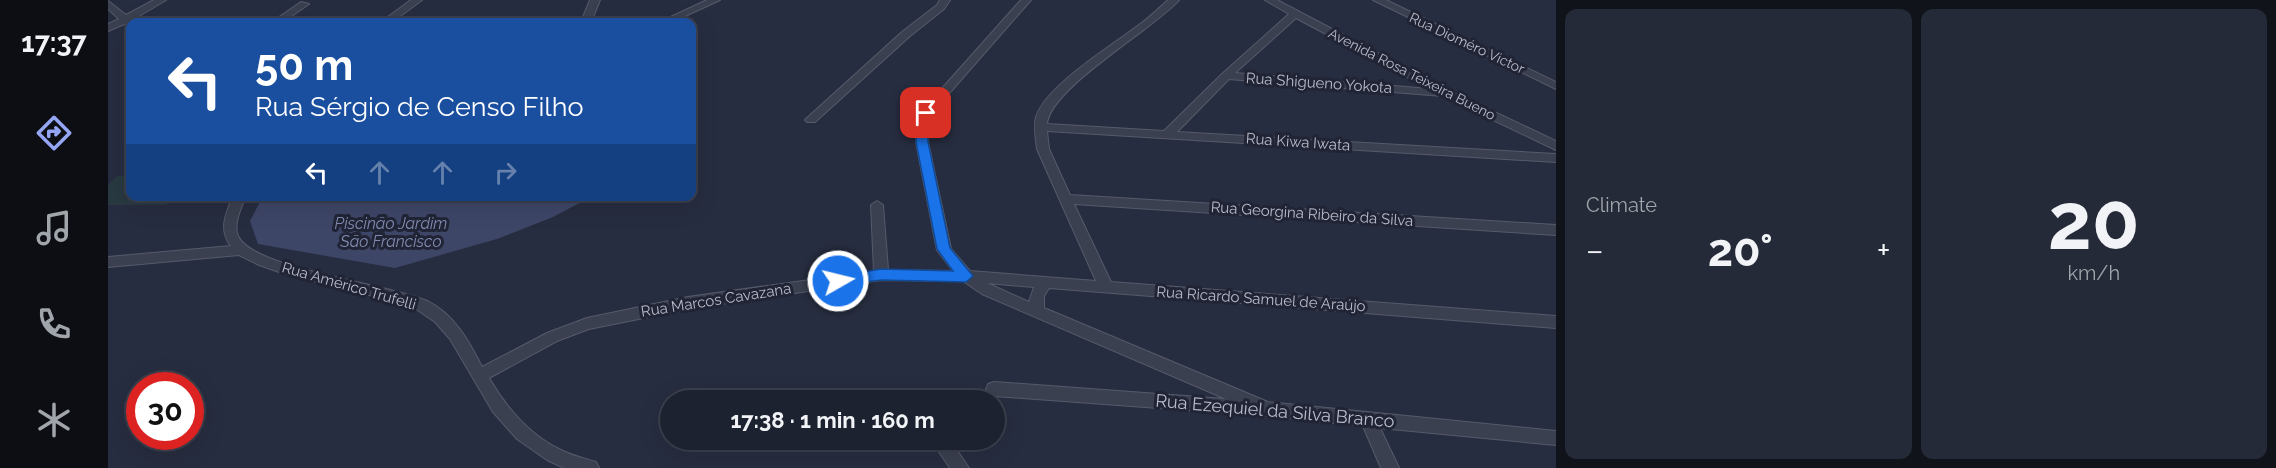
<!DOCTYPE html>
<html lang="en">
<head>
<meta charset="utf-8">
<style>
  body { margin:0; font-family:Raleway,sans-serif; background:#252a38; color:#f1f3f6; height:100vh; display:flex; flex-direction:column; font-size:22px; white-space:nowrap }
  * { box-sizing:border-box; margin:0 }
  p { font-size:20px; color:#a0a4ab }
  .icon { flex:none; width:33px; height:33px; fill:none; stroke:currentColor; stroke-width:2; stroke-linecap:round; stroke-linejoin:round }
  .map { position:relative; flex:1; overflow:hidden }
  .details { display:flex; flex-direction:column; gap:9px; padding:9px; background:#10131a; width:720px }
  .details>* { flex:none }
  .top-card { position:absolute; left:18px; top:18px; width:570px; height:183px; border-radius:12px; box-shadow:0 6px 24px #0002,0 0 0 2px #3b3f4c; background:#1a4fa0; color:#fff; overflow:hidden }
  .speed { position:absolute; left:18px; top:372px; display:flex; gap:12px; font-size:30px; font-weight:700; text-align:center }
  .speed>* { display:grid; place-content:center; width:78px; height:78px; border-radius:50%; background:#1d2230; box-shadow:0 6px 24px #0002,0 0 0 2px #3b3f4c; line-height:1 }
  .speed .limit { border:9px solid #d22; background:#fff; color:#111 }
  .pin { position:absolute; display:grid; place-items:center; width:51px; height:51px; color:#fff; margin:-26px; border-radius:12px; box-shadow:0 3px 9px #0006 }
  .me { position:absolute; width:66px; margin:-33px; rotate:82deg; stroke-linejoin:round; filter:drop-shadow(0 0 4px #0008) }
  .turn { display:flex; align-items:center; gap:21px; height:126px; padding:0 30px; font-size:27px }
  .turn .icon { width:78px; height:78px; stroke-width:2.5 }
  .turn b { display:block; font-size:42px; line-height:51px }
  .lanes { display:flex; align-items:center; height:57px; padding:0 30px; background:#0003; justify-content:center; gap:30px; direction:ltr }
  .lanes .off { opacity:.35 }
  .big { font-size:45px; font-weight:700; line-height:1.1 }
  .details .tile { flex:1; display:flex; flex-direction:column; justify-content:center; gap:9px; min-width:0; padding:0 21px; border-radius:12px; background:#252a38 }
  .details .dial { align-items:center; gap:0 }
  .dial b { font-size:78px; line-height:1 }
  .heat { display:flex; justify-content:space-between; align-items:center; font-size:33px; direction:ltr }
  .details .tiles { flex:1; display:grid; gap:9px; grid-template-columns:repeat(2,1fr) }
  .trip { position:absolute; left:552px; top:390px; width:345px; height:60px; border-radius:30px; background:#1d2230; box-shadow:0 6px 24px #0002,0 0 0 2px #3b3f4c; font-weight:700; line-height:60px; text-align:center }
  main { display:flex; flex:1; min-height:0 }
  .tabs { display:flex; flex-direction:column; width:108px; justify-content:space-around; align-items:center; background:#0c0e13; color:#a0a4ab }
  .tabs .icon { width:42px; height:42px }
  .tabs .active { color:#94a5f4 }
  .tabs b { font-size:27px; color:#f1f3f6 }
  .map>svg:first-child { display:block }
</style>
</head>
<body>
<main>
<nav class="tabs">
<b>17:37</b>
<svg class="icon active" aria-label="directions" viewBox="0 0 24 24"><path d="M12 3l9 9-9 9-9-9zM9 14v-3h6M13 9l2 2-2 2"/></svg>
<svg class="icon" aria-label="music" viewBox="0 0 24 24"><path d="M9 18V5l10-2v13"/><circle cx="6" cy="18" r="3"/><circle cx="16" cy="16" r="3"/></svg>
<svg class="icon" aria-label="phone" viewBox="0 0 24 24"><path d="M5 4h4l2 5-3 2q2 4 5 5l2-3 5 2v4C11 20 4 13 5 4z"/></svg>
<svg class="icon" aria-label="climate" viewBox="0 0 24 24"><path d="M12 3v18M4 7l16 10M4 17L20 7"/></svg>
</nav>
<div class="map">
<svg width="1448" height="468" viewBox="0 0 1448 468">
  <rect width="100%" height="100%" fill="#272d40"/>
  <path fill="#293941" d="M9 176H22V196L66 197 58 205H0V185Z"/>
  <path fill="#3e4668" d="M155 196H483V197L445 217 389 239 287 268 150 244 142 221Z"/>
  <g fill="none" stroke-linecap="round" stroke-linejoin="round">
    <defs>
      <path id="street" d="M46 0H58L21 22 0 31V24L11 19 0 9V1L18 15Z
        M303 0H314L284 22H273Z
        M482 0H492L483 22H473Z
        M599 0H612L564 22H552Z
        M832 0H842L836 9 802 36 707 122H699L697 120 699 118 794 32 829 5Z
        M913 0H923L823 114 820 126V142L843 249 862 271 988 281 929 149C928 138 925 127 928 117 938 86 1002 47 1028 27 1040 19 1050 9 1060 0H1071C1044 30 942 88 939 124L1056 131 1114 74 1181 14 1157 0H1169L1344 92 1448 141V150L1335 96 1121 79 1069 132 1448 154V162L939 131 941 149 962 195 1448 225V235L966 204 1003 282 1448 316V328L941 288 936 296V308L1160 402 1448 431V445L1272 428 1291 468H1273L1255 426 1159 416 886 396 880 394 878 389 880 384 886 382 1118 399 874 294 855 281 773 280 580 309 481 329 449 341 381 378C398 407 421 435 453 450 464 456 476 458 488 462L491 468H456L439 460 409 439 385 412 342 339 327 322 308 309 270 297 177 274 151 265 131 255 0 267V257L123 246C110 230 118 213 125 196H138C133 208 125 224 130 236 145 269 282 284 319 301 346 314 361 341 374 367L439 333 479 318 580 297 766 271 763 205 769 201 775 205 780 270 845 271 829 250 808 142V126L814 111ZM1188 18 1322 89 1127 73ZM879 283 926 287 921 302Z
        M1265 0H1278L1448 82V89Z
        M193 2 201 4 175 22H164Z
        M823 440H842L861 468H842Z"/>
    </defs>
    <use href="#street" stroke="#565a6a" stroke-width="2"/>
    <use href="#street" fill="#3b4050" fill-rule="evenodd"/>
  </g>
  <path fill="#1a73e8" stroke="#114b97" stroke-width="1.5" d="M818 109 823 113 820 126V142L842 248 865 276 858 282 773 280 730 286 725 285 723 281 725 277 773 269 845 271 829 249 808 142V126L812 113Z"/>
  <g text-anchor="middle" stroke-width="6" stroke-linejoin="round" paint-order="stroke">
    <g font-size="14" fill="#b8bbca" stroke="#202435">
      <text transform="translate(1359 43) rotate(25)" y="5">Rua Dioméro Victor</text>
      <text transform="translate(1304 74) rotate(27)" y="5">Avenida Rosa Teixeira Bueno</text>
    </g>
    <g font-size="15" fill="#b8bbca" stroke="#202435">
      <text transform="translate(1211 83) rotate(4)" y="5">Rua Shigueno Yokota</text>
      <text transform="translate(1190 142) rotate(4)" y="5">Rua Kiwa Iwata</text>
      <text transform="translate(1204 214) rotate(4)" y="5">Rua Georgina Ribeiro da Silva</text>
      <text transform="translate(241 286) rotate(16)" y="5">Rua Américo Trufelli</text>
      <text transform="translate(1153 299) rotate(4)" y="5">Rua Ricardo Samuel de Araújo</text>
      <text transform="translate(608 300) rotate(-9)" y="5">Rua Marcos Cavazana</text>
    </g>
    <g font-size="16" font-style="italic" fill="#818bb0" stroke="#202435">
      <text x="283" y="229">Piscinão Jardim<tspan x="283" dy="18">São Francisco</tspan></text>
    </g>
    <g font-size="18" fill="#b8bbca" stroke="#202435">
      <text transform="translate(1167 411) rotate(5)" y="6">Rua Ezequiel da Silva Branco</text>
    </g>
  </g>
</svg>
<div class="speed"><div class="limit">30</div></div>
<div class="pin" style="left:818px;top:113px;background:#d93025"><svg class="icon" aria-label="arrive" viewBox="0 0 24 24"><path d="M6 21V4h12l-3 4 3 4H6"/></svg></div>
<svg class="me" style="left:730px;top:281px" viewBox="-20 -20 40 40"><circle r="17" fill="#1a73e8" stroke="#fff" stroke-width="3"/><path d="M0-11L8 9 0 5-8 9z" fill="#fff"/></svg>
<div class="trip">17:38 · 1 min · 160 m</div>
<div class="top-card">
<div class="turn"><svg class="icon" aria-label="left" viewBox="0 0 24 24"><path d="M17 20v-9H6M10 6l-5 5 5 5"/></svg><div><b>50 m</b>Rua Sérgio de Censo Filho</div></div>
<div class="lanes"><svg class="icon" aria-label="left" viewBox="0 0 24 24"><path d="M17 20v-9H6M10 6l-5 5 5 5"/></svg><svg class="icon off" aria-label="ahead" viewBox="0 0 24 24"><path d="M12 20V5M6 11l6-6 6 6"/></svg><svg class="icon off" aria-label="ahead" viewBox="0 0 24 24"><path d="M12 20V5M6 11l6-6 6 6"/></svg><svg class="icon off" aria-label="right" viewBox="0 0 24 24"><path d="M7 20v-9h11M14 6l5 5-5 5"/></svg></div>
</div>
</div>
<section class="details">
<div class="tiles">
<div class="tile"><p>Climate</p>
<div class="heat"><a>−</a><b class="big">20°</b><a>+</a></div>
</div>
<div class="tile dial"><b>20</b><p>km/h</p></div>
</div>
</section>
</main>
</body>
</html>
